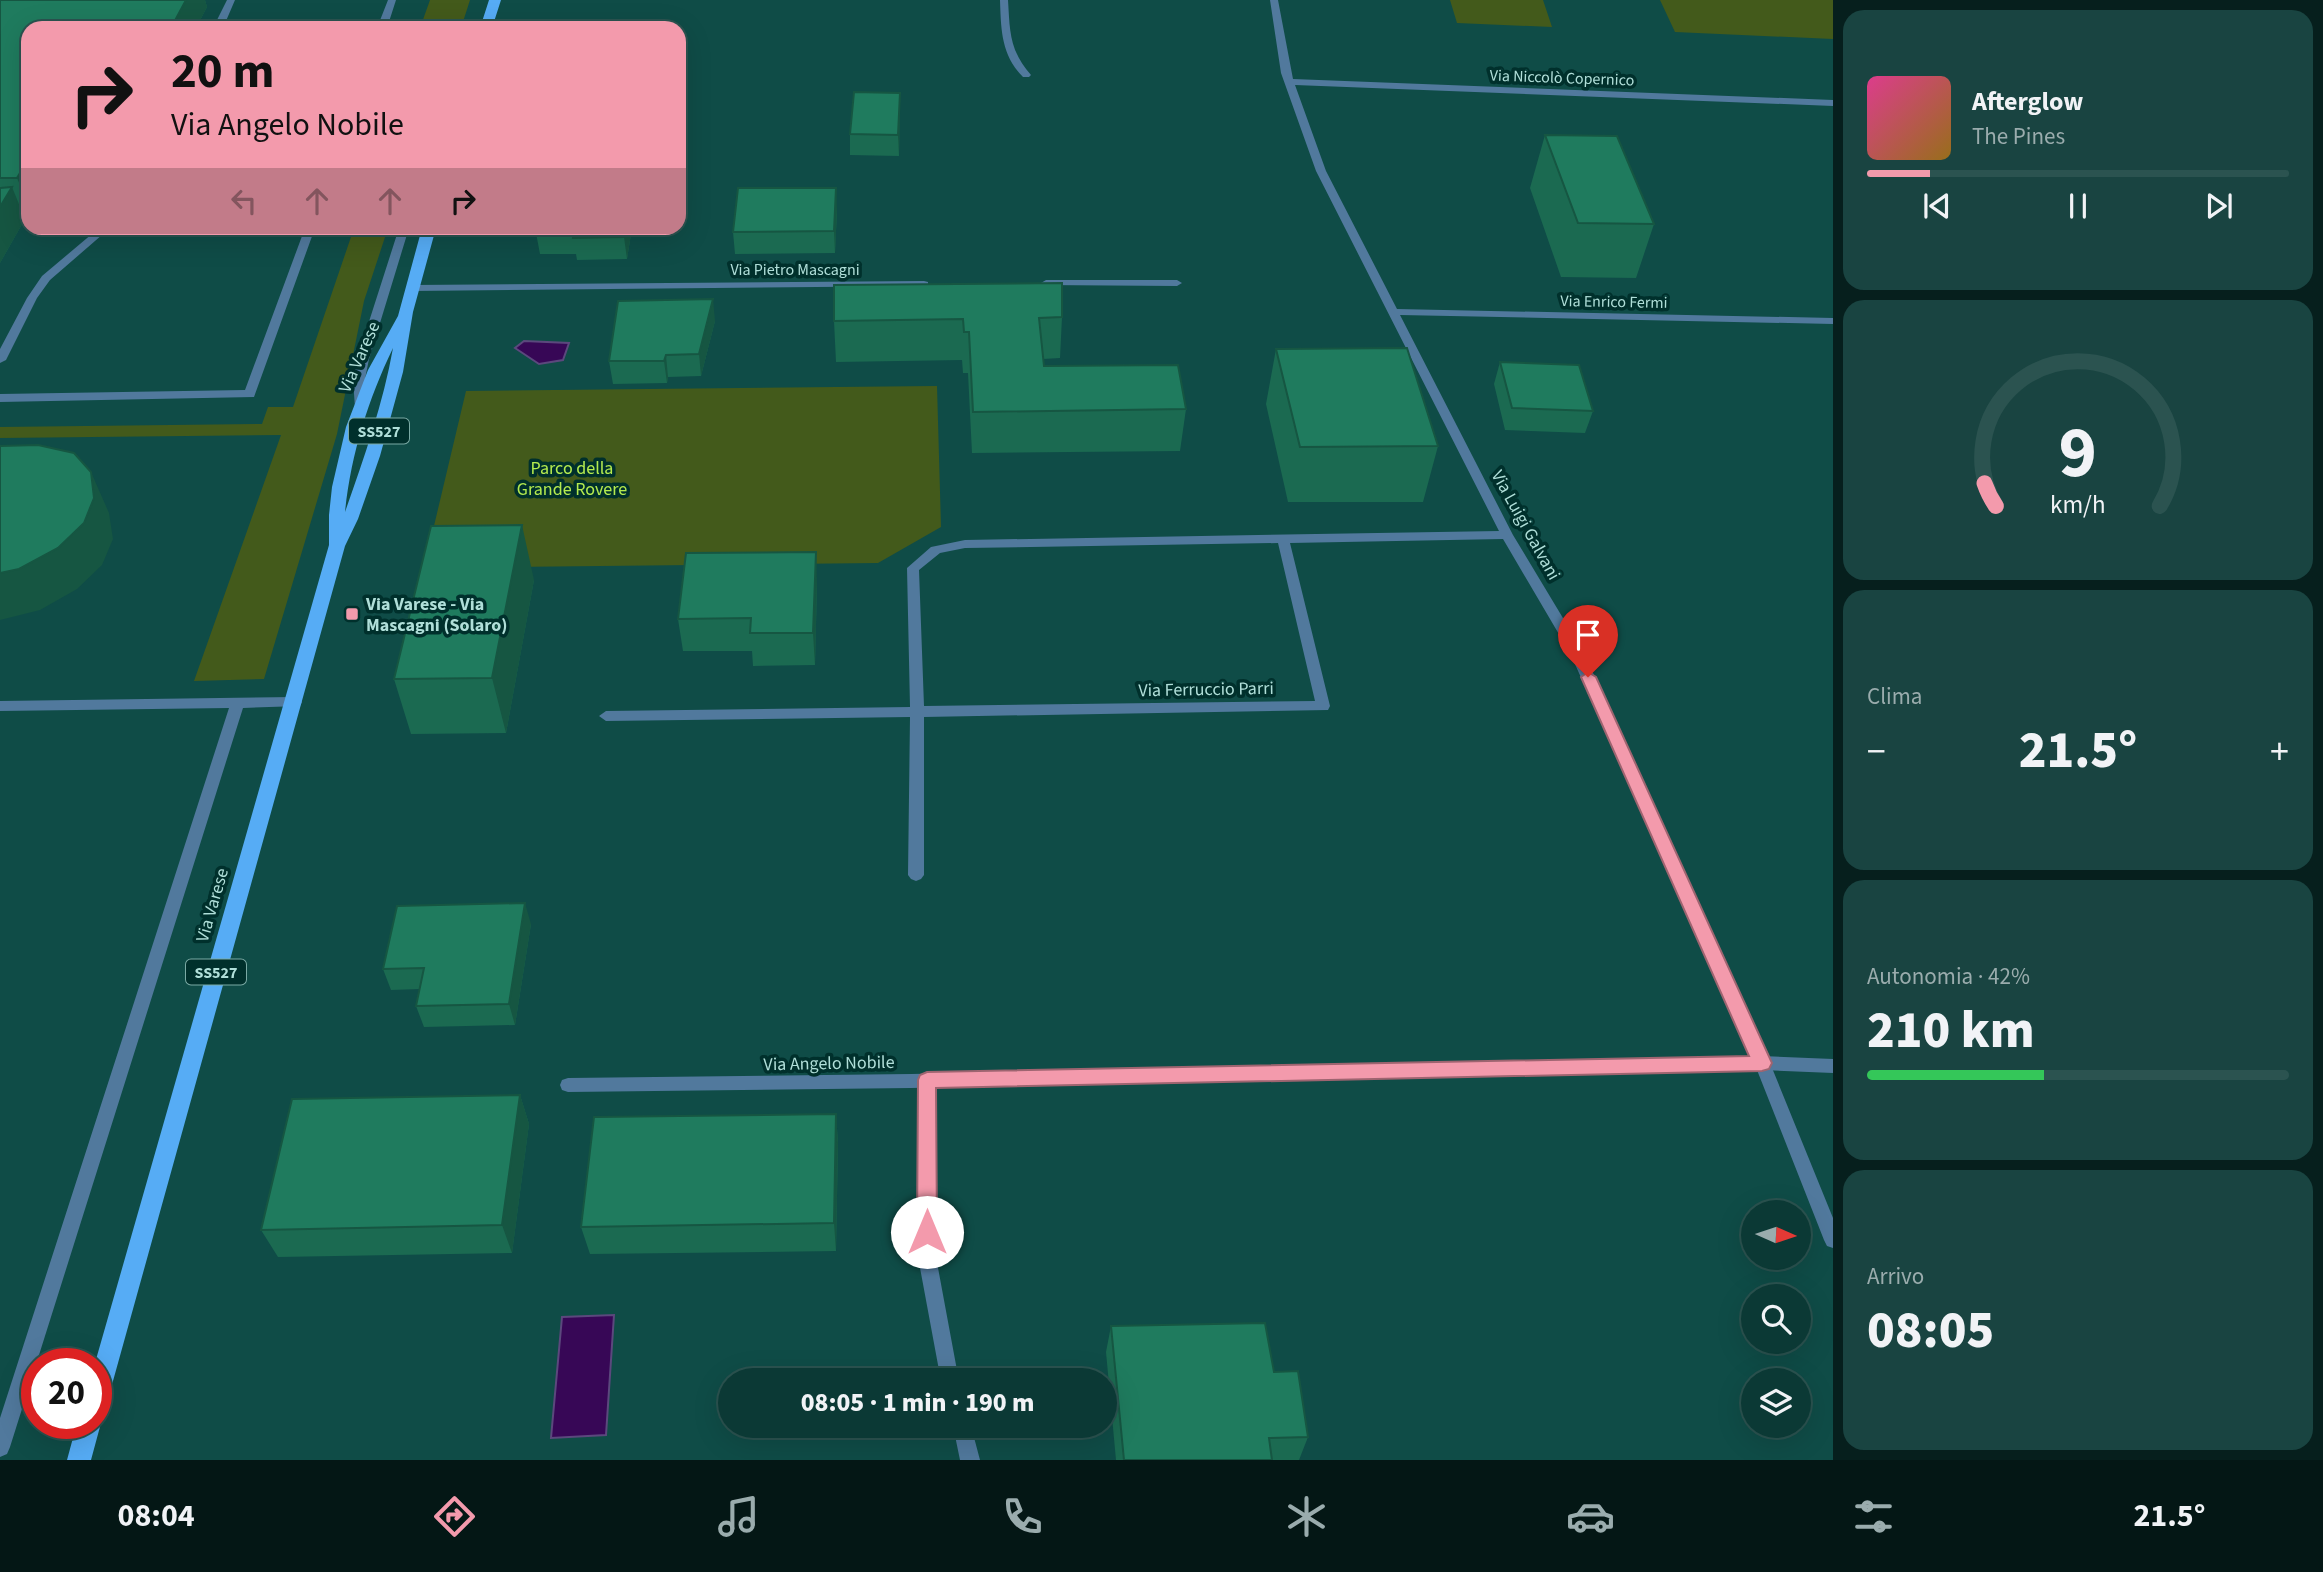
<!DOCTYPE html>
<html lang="it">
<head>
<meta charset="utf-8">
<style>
  body { margin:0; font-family:"Source Sans 3",sans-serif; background:#194441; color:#f1f3f6; height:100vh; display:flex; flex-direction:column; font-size:26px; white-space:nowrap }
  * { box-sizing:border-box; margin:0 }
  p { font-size:23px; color:#9aacad }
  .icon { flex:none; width:38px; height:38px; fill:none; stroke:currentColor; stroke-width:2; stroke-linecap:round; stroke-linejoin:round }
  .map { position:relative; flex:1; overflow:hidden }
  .panel { display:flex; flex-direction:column; gap:10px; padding:10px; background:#061f1d; width:490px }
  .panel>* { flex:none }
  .banner { position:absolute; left:21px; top:21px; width:665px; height:214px; border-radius:21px; box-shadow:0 7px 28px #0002,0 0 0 2px #2b5350; background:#f39aac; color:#111; overflow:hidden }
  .needle { width:46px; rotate:93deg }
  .fabs { position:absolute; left:1741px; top:1200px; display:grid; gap:14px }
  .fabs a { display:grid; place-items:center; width:70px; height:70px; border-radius:50%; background:#0b3935; box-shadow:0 7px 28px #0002,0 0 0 2px #2b5350; font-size:35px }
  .speed { position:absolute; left:21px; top:1348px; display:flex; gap:14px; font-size:35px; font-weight:700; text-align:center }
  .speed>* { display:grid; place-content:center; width:91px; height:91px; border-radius:50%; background:#0b3935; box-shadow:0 7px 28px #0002,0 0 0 2px #2b5350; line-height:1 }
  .speed .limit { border:10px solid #d22; background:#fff; color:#111 }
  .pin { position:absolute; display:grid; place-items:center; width:60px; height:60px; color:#fff; margin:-72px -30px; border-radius:50% 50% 50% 0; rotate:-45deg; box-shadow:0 0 7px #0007 }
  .pin .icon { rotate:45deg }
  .me { position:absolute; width:77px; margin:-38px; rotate:0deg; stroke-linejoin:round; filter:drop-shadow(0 0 5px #0008) }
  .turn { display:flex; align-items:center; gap:24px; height:147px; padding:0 35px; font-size:32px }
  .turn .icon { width:91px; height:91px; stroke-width:2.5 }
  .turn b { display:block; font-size:49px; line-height:60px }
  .lanes { display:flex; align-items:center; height:66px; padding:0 35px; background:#0003; justify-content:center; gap:35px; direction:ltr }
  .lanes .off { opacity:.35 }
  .big { font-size:52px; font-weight:800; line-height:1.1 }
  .panel .widget { flex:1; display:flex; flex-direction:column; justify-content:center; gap:10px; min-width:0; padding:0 24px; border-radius:21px; background:#194441 }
  .panel .dial { align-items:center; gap:0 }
  .dial svg { height:182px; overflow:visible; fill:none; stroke:#2b5350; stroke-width:7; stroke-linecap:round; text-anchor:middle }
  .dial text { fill:#f1f3f6; stroke:none }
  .song { display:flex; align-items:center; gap:21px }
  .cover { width:84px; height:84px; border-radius:10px; background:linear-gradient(135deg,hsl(330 70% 55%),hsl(40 70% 35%)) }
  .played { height:7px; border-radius:4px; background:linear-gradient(90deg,#f39aac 15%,#2b5350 15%) }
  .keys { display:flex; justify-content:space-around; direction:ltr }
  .heat { display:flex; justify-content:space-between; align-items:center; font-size:38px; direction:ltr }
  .charge { height:10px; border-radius:5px; background:linear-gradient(90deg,#34c759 42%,#2b5350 0) }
  .trip { position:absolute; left:718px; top:1368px; width:399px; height:70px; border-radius:35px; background:#0b3935; box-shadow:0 7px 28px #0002,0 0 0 2px #2b5350; font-weight:800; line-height:70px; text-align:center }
  .tab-bar { display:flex; height:112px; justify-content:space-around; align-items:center; background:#041715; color:#9aacad }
  .tab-bar .icon { width:49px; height:49px }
  .tab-bar .current { color:#f39aac }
  .tab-bar b { font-size:32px; color:#f1f3f6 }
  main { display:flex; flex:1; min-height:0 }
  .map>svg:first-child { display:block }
</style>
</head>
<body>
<main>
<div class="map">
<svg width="1833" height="1460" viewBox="0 0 1833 1460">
  <rect width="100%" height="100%" fill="#0f4c47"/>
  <path fill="#435a1b" d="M430 0H470L461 28H420Z
    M1450 0H1543L1552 27 1457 23Z
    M1660 0H1833V39L1675 32Z
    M326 228H388L364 301 337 434 264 679 194 681 281 435 0 438V427L262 424 268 407H293L352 234 325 233Z
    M937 386 941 527 878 563 424 568 466 391Z"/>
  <path fill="#370756" stroke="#5b487d" stroke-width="2" d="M524 341 569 343 563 360 539 364 515 348Z
    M614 1315 606 1435 551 1438 562 1317Z"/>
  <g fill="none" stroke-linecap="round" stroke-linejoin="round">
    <path fill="#51799d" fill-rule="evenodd" d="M227 0H235L223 28H213Z
      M388 0H396L387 28H377Z
      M28 210V216L0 217V211Z
      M99 228H110L50 280 37 298 6 360 0 363V349L27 298 42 276Z
      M305 228H315L254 397 0 402V394L245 390Z
      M399 228H409L369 359 365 379 367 408 361 412 355 408 353 379 357 359Z
      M295 697 300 698 302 702 300 706 243 708 10 1447 7 1454 0 1457V1418L229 708 0 711V701Z
      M1762 1056 1833 1059V1073L1762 1070 1756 1068 1754 1063 1756 1058Z
      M927 1073 933 1075 935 1080 936 1257 959 1381H941L918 1257 919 1080 921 1075Z
      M953 1426H971L980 1460H960Z"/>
    <path fill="#51799d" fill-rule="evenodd" d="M1000 0H1008C1010 31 1009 50 1031 75L1029 77H1023C1001 55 1001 29 1000 0Z
      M1270 0H1278L1293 79 1833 100V106L1295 85 1326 171 1397 309 1833 318V324L1400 315 1513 535 1584 653 1770 1063 1833 1218V1248L1827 1246 1824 1240 1757 1070 911 1088 568 1092 562 1090 560 1085 562 1080 568 1078 911 1074 1751 1056 1570 653 1503 539 1290 543 1330 706 1328 710 924 717V875L921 879 916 881 911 879 908 875 910 717 606 721 599 716 606 711 910 707 907 568 931 547 965 540 1499 531 1316 171 1281 73ZM1278 543 1315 701 924 706 919 570 940 553 965 548Z
      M1046 280H1177L1182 283 1177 286 1042 285 1041 283Z
      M924 281 928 282V286L412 291 407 288 412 285Z"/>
    <path fill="#56acf5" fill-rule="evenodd" d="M489 0H501L492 28H480Z
      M422 228H436L413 312 403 372 380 456 358 519 345 546 108 1399 104 1407 96 1410 95 1363 329 545V515L332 487 346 427 368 370 398 316ZM393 348C383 404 364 458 345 512 351 454 368 400 393 348Z
      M96 1414 101 1423 91 1460H67L77 1423H96Z"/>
  </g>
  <path fill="#1b6a51" d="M0 0H205L207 7 196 28H28V209H21L25 219 0 263Z
    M900 93 899 156 850 155V134Z
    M1545 135 1654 224 1636 278 1561 277 1530 188Z
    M837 210 835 253 735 254 733 232Z
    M537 228H632L627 259 577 260 576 254H540L536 233Z
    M1062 317 1060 358 1043 359 1044 366 1186 409 1180 451 972 453 968 373H963L962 360 836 362 834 321Z
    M715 321 701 376 668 377 667 383 613 384 609 361Z
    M1276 349 1438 446 1423 502H1288L1266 404Z
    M1500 362 1593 411 1585 433 1505 430 1494 384Z
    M534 580 506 733 411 734 394 679Z
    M817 585 815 665 753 666 752 651H683L678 619Z
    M531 924 515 1025 424 1027 416 1006 420 989 391 990 383 969Z
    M520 1095 529 1124 512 1253 278 1257 261 1230Z
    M836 1114 838 1143 836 1251 590 1254 581 1227Z
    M1111 1326 1274 1372 1308 1437 1299 1460H1116L1106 1352Z"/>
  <path fill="#165642" d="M186 0H205L207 7 196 28H171Z
    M900 93V114L899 156 898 135Z
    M26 163 28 168V204L17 178Z
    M12 187 25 219 0 263V207Z
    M836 188 837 210 835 253 834 231Z
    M625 228H632L627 259 624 237Z
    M713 299 715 321 701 376 699 354Z
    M666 355 668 377 667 383 664 361Z
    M91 472 109 513 113 539 102 565 77 589 40 610 0 620V573Z
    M522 525 534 580 506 733 492 678Z
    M816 552 817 585 815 665 813 633Z
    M525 903 531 924 515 1025 509 1004Z
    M520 1095 529 1124 512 1253 502 1225Z
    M836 1114 838 1143 836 1251 834 1223Z"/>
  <path fill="#1f7b5e" stroke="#165642" stroke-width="2" d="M0 0H186L171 28H28V163H26L17 178H0Z
    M854 92 900 93 898 135 850 134Z
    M1545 135 1617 136 1654 224 1578 223Z
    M12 187 0 207V188Z
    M738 188H836L834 231 733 232Z
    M537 228H625L624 237 573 238 574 232 536 233Z
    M1062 283V317L1039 318 1044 366 1178 365 1186 409 973 412 969 332H964L963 319 834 321V285Z
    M713 299 699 354 666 355 664 361H609L618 301Z
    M1407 348 1438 446 1300 447 1276 349Z
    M1500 362 1579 365 1593 411 1512 408Z
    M38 445 74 453 91 472 94 498 84 523 58 548 19 569 0 573V446Z
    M522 525 492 678 394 679 431 526Z
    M816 552 813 633H750L751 618 678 619 686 553Z
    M525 903 509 1004 416 1006 424 968 383 969 397 906Z
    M520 1095 502 1225 261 1230 292 1099Z
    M836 1114 834 1223 581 1227 594 1117Z
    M1265 1323 1274 1372 1298 1371 1308 1437 1269 1438 1272 1460H1124L1111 1326Z"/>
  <path fill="#f39aac" stroke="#9e6470" stroke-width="2" d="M1588 672 1596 677 1772 1063 1769 1069 1762 1071 936 1088 937 1232 934 1239 927 1241 920 1239 917 1232 918 1080 920 1075 927 1072 1749 1056 1581 677Z"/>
  <rect fill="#f39aac" stroke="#00302c" stroke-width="2.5" x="345" y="607" width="14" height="14" rx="3.5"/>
  <g text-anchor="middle" stroke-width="7" stroke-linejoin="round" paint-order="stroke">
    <g font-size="16" fill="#b0dfd9" stroke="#00302c">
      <text transform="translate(1562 77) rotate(2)" y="6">Via Niccolò Copernico</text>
      <text x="795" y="275">Via Pietro Mascagni</text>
      <text transform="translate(1614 301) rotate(1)" y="6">Via Enrico Fermi</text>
    </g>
    <g fill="#00302c" stroke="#7baaa5" stroke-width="2">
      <rect x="349" y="418.5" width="60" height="25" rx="5"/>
      <rect x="186" y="959.5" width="60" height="25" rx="5"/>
    </g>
    <g font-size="16" font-weight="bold" fill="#b0dfd9">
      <text x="379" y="437">SS527</text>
      <text x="216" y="978">SS527</text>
    </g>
    <g font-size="18" fill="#b0dfd9" stroke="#00302c">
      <text transform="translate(359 357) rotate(-66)" y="6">Via Varese</text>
      <text transform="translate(1526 525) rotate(61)" y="6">Via Luigi Galvani</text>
      <text transform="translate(1206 689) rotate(-1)" y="6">Via Ferruccio Parri</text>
      <text transform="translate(212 905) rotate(-74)" y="6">Via Varese</text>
      <text transform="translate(829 1063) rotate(-1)" y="6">Via Angelo Nobile</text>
    </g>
    <g font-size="18" fill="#b4eb4f" stroke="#00302c">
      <text x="572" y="474">Parco della<tspan x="572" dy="21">Grande Rovere</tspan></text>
    </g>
    <g font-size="18" font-weight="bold" fill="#b0dfd9" stroke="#00302c" text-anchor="start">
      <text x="366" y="610">Via Varese - Via<tspan x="366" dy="21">Mascagni (Solaro)</tspan></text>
    </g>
  </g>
</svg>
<div class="fabs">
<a><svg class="needle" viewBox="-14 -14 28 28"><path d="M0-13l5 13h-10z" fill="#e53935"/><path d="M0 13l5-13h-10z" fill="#9aacad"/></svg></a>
<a><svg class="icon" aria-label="search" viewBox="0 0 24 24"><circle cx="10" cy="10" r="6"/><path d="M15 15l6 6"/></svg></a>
<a><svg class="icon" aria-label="layers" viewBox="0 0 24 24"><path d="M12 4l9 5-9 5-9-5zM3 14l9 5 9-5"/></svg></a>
</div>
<div class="speed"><div class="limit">20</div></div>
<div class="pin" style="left:1588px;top:677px;background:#d93025"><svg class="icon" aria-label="arrive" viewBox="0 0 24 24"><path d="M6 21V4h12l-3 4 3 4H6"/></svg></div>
<svg class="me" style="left:927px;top:1232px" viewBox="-20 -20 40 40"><circle r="19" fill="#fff"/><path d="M0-13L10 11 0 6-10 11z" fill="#f39aac"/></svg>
<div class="trip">08:05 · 1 min · 190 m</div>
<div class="banner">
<div class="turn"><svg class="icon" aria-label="right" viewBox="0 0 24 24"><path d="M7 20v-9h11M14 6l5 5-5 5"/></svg><div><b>20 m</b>Via Angelo Nobile</div></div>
<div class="lanes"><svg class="icon off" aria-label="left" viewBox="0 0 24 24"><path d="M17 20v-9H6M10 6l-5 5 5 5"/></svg><svg class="icon off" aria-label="ahead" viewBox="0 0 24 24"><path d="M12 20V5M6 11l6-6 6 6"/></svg><svg class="icon off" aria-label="ahead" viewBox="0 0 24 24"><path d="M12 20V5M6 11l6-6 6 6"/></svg><svg class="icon" aria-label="right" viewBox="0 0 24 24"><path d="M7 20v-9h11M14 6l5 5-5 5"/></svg></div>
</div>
</div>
<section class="panel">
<div class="widget">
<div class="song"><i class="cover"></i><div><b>Afterglow</b><p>The Pines</p></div></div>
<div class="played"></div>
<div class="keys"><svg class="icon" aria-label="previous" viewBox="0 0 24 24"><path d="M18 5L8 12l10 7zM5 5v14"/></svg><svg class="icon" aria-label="pause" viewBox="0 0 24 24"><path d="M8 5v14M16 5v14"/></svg><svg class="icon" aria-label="next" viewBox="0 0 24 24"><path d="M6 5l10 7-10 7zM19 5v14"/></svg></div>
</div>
<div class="widget dial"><svg viewBox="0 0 100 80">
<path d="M14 69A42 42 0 1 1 86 69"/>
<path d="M14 69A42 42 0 0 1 9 59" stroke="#f39aac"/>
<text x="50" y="56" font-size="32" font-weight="700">9</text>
<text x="50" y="72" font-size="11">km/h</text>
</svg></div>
<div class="widget"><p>Clima</p>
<div class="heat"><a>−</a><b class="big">21.5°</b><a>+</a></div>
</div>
<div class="widget"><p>Autonomia · 42%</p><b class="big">210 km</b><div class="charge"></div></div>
<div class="widget"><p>Arrivo</p><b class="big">08:05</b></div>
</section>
</main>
<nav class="tab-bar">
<b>08:04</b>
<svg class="icon current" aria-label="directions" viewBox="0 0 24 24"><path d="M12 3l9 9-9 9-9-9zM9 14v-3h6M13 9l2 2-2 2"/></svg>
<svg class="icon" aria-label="music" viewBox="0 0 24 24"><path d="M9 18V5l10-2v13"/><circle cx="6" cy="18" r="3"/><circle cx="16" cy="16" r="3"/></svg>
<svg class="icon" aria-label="phone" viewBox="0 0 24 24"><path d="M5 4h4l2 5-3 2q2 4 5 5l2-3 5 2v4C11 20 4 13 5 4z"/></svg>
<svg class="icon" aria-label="climate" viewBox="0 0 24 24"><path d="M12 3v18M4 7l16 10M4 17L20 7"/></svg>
<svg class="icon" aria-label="car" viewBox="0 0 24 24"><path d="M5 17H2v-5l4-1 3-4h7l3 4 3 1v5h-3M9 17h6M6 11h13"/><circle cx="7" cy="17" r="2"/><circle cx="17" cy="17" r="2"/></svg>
<svg class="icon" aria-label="filters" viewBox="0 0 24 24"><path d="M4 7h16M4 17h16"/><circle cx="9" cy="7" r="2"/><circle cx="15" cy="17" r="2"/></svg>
<b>21.5°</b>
</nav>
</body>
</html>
